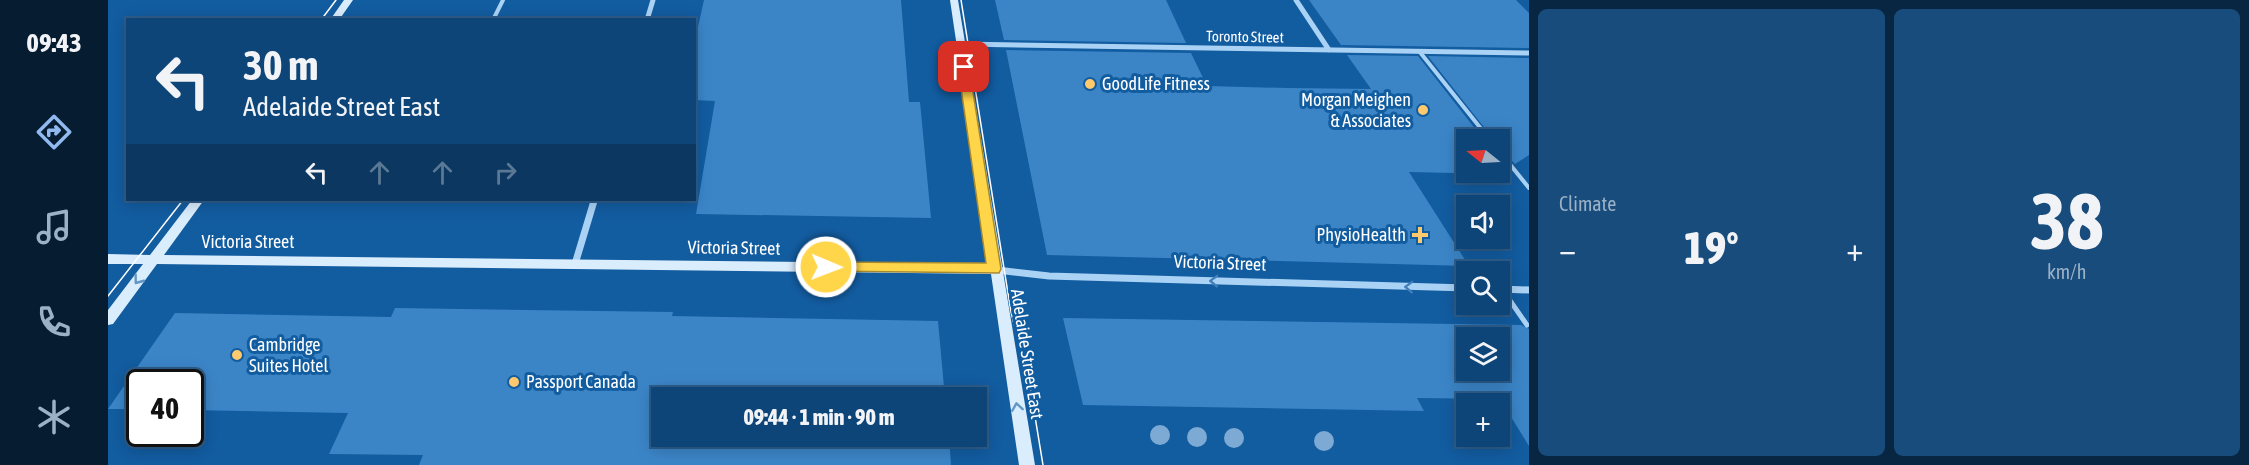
<!DOCTYPE html>
<html lang="en">
<head>
<meta charset="utf-8">
<style>
  body { margin:0; font-family:"Asap Condensed",sans-serif; background:#174c7d; color:#f1f3f6; height:100vh; display:flex; flex-direction:column; font-size:22px; white-space:nowrap }
  * { box-sizing:border-box; margin:0 }
  p { font-size:20px; color:#9bb1c6 }
  .icon { flex:none; width:33px; height:33px; fill:none; stroke:currentColor; stroke-width:2; stroke-linecap:round; stroke-linejoin:round }
  .map { position:relative; flex:1; overflow:hidden }
  .side { display:flex; flex-direction:column; gap:9px; padding:9px; background:#082642; width:720px }
  .side>* { flex:none }
  .hud { position:absolute; left:18px; top:18px; width:570px; height:183px; border-radius:0px; box-shadow:0 3px 15px #0003,0 0 0 2px #2e5d8a; background:#0e4578; color:#f1f3f6; overflow:hidden }
  .needle { width:39px; rotate:288deg }
  .buttons { position:absolute; left:1348px; top:129px; display:grid; gap:12px }
  .buttons a { display:grid; place-items:center; width:54px; height:54px; border-radius:0px; background:#0e4578; box-shadow:0 3px 15px #0003,0 0 0 2px #2e5d8a; font-size:30px }
  .speed { position:absolute; left:18px; top:369px; display:flex; gap:12px; font-size:30px; font-weight:700; text-align:center }
  .speed>* { display:grid; place-content:center; width:78px; height:78px; border-radius:50%; background:#0e4578; box-shadow:0 3px 15px #0003,0 0 0 2px #2e5d8a; line-height:1 }
  .speed .limit { border:3px solid #111; border-radius:9px; background:#fff; color:#111 }
  .pin { position:absolute; display:grid; place-items:center; width:51px; height:51px; color:#fff; margin:-26px; border-radius:12px; box-shadow:0 3px 9px #0006 }
  .me { position:absolute; width:66px; margin:-33px; rotate:91deg; stroke-linejoin:round; filter:drop-shadow(0 0 4px #0008) }
  .turn { display:flex; align-items:center; gap:21px; height:126px; padding:0 18px; font-size:27px }
  .turn .icon { width:78px; height:78px; stroke-width:2.5 }
  .turn b { display:block; font-size:42px; line-height:51px }
  .lanes { display:flex; align-items:center; height:57px; padding:0 18px; background:#0003; justify-content:center; gap:30px; direction:ltr }
  .lanes .off { opacity:.35 }
  .big { font-size:45px; font-weight:800; line-height:1.1 }
  .side .tile { flex:1; display:flex; flex-direction:column; justify-content:center; gap:9px; min-width:0; padding:0 21px; border-radius:9px; background:#174c7d }
  .side .dial { align-items:center; gap:0 }
  .dial b { font-size:78px; line-height:1 }
  .heat { display:flex; justify-content:space-between; align-items:center; font-size:33px; direction:ltr }
  .side .tiles { flex:1; display:grid; gap:9px; grid-template-columns:repeat(2,1fr) }
  .trip { position:absolute; left:543px; top:387px; width:336px; height:60px; border-radius:0px; background:#0e4578; box-shadow:0 3px 15px #0003,0 0 0 2px #2e5d8a; font-weight:800; line-height:60px; text-align:center }
  main { display:flex; flex:1; min-height:0 }
  .tab-bar { display:flex; flex-direction:column; width:108px; justify-content:space-around; align-items:center; background:#061c30; color:#9bb1c6 }
  .tab-bar .icon { width:42px; height:42px }
  .tab-bar .active { color:#90b9f0 }
  .tab-bar b { font-size:27px; color:#f1f3f6 }
  .map>svg:first-child { display:block }
</style>
</head>
<body>
<main>
<nav class="tab-bar">
<b>09:43</b>
<svg class="icon active" aria-label="directions" viewBox="0 0 24 24"><path d="M12 3l9 9-9 9-9-9zM9 14v-3h6M13 9l2 2-2 2"/></svg>
<svg class="icon" aria-label="music" viewBox="0 0 24 24"><path d="M9 18V5l10-2v13"/><circle cx="6" cy="18" r="3"/><circle cx="16" cy="16" r="3"/></svg>
<svg class="icon" aria-label="phone" viewBox="0 0 24 24"><path d="M5 4h4l2 5-3 2q2 4 5 5l2-3 5 2v4C11 20 4 13 5 4z"/></svg>
<svg class="icon" aria-label="climate" viewBox="0 0 24 24"><path d="M12 3v18M4 7l16 10M4 17L20 7"/></svg>
</nav>
<div class="map">
<svg width="1421" height="465" viewBox="0 0 1421 465">
  <rect width="100%" height="100%" fill="#125ca0"/>
  <path fill="#3b85c7" fill-rule="evenodd" d="M596 0H793L801 102H812L823 218 588 214 607 101 586 100V45Z
    M887 0H1058L1078 43 896 40Z
    M1201 0H1408L1421 13V48L1233 45Z
    M898 50 1083 53 1099 86 1179 88 1263 89 1239 55 1310 56 1376 140H1359V172H1392V159L1400 169 1392 174 1301 172 1361 266 939 255Z
    M1320 56 1421 58V155L1407 164 1392 148V140H1386Z
    M287 308 565 312 564 316 830 321 837 398H554V436H841L843 465H311L315 455 221 454 240 413 82 410V382H32V409H0L67 313 283 317Z
    M955 318 1413 325 1421 329V446L1392 399 1309 398 1316 411 975 405ZM1359 338H1392V370H1359Z"/>
  <g fill="none" stroke-linecap="round" stroke-linejoin="round">
    <path stroke="#aad2f5" stroke-width="4" d="M385 20 395 0
      M1311 51 1382 140
      M1392 152 1421 188"/>
    <path stroke="#aad2f5" stroke-width="5" d="M1394 289 1419 325"/>
    <path stroke="#aad2f5" stroke-width="5" d="M1188 0 1221 50
      M539 20 545 0
      M852 44 1421 53
      M485 203 486 200"/>
    <path stroke="#aad2f5" stroke-width="7" d="M467 264 486 201
      M889 270 941 276 1359 288
      M1392 289 1421 290"/>
    <path fill="#daedfd" fill-rule="evenodd" d="M236 0H245L231 20H222Z
      M842 0H850L927 465H911L883 274 49 264 5 324 0 325V310L35 264H0V254L42 255 84 200H96L56 255 881 264Z"/>
    <path stroke="#fff" stroke-width="1.5" d="M853 0 903 312 922 386 935 465
      M213 20 228 0
      M0 296 75 200"/>
  </g>
  <g fill="#7caad4">
    <circle cx="1052" cy="435" r="10"/>
    <circle cx="1089" cy="437" r="10"/>
    <circle cx="1126" cy="438" r="10"/>
    <circle cx="1216" cy="441" r="10"/>
  </g>
  <defs><path id="oneway-chevron" d="M-2-3.5L2.5 0L-2 3.5" fill="none" stroke-width="1.6" stroke-linecap="round" stroke-linejoin="round" transform="scale(1.5)"/></defs>
  <g stroke="#6296c5">
    <use href="#oneway-chevron" transform="translate(30 280) rotate(127)"/>
    <use href="#oneway-chevron" transform="translate(909 407) rotate(-99)"/>
  </g>
  <g stroke="#407fba">
    <use href="#oneway-chevron" transform="translate(1106 281) rotate(-178)"/>
    <use href="#oneway-chevron" transform="translate(1301 287) rotate(-178)"/>
  </g>
  <path fill="#ffd54a" stroke="#a68a30" stroke-width="1.5" d="M856 63 861 67 893 269 891 273 713 271V263L718 262 878 263 850 67Z"/>
  <g fill="#ffc96e" stroke="#125ca0" stroke-width="2">
    <circle cx="982" cy="84" r="6"/>
    <circle cx="1315" cy="110" r="6"/>
    <path d="M1309 226h6v6h6v6h-6v6h-6v-6h-6v-6h6z"/>
    <circle cx="129" cy="355" r="6"/>
    <circle cx="406" cy="382" r="6"/>
  </g>
  <g text-anchor="middle" stroke-width="6" stroke-linejoin="round" paint-order="stroke">
    <g font-size="15" fill="#fff" stroke="#125ca0">
      <text transform="translate(1137 37) rotate(1)" y="5">Toronto Street</text>
    </g>
    <g font-size="18" fill="#fff" stroke="#125ca0" text-anchor="start">
      <text x="994" y="90">GoodLife Fitness</text>
      <text x="1303" y="106" text-anchor="end">Morgan Meighen<tspan x="1303" dy="21">&amp; Associates</tspan></text>
      <text x="1298" y="241" text-anchor="end">PhysioHealth</text>
      <text x="141" y="351">Cambridge<tspan x="141" dy="21">Suites Hotel</tspan></text>
      <text x="418" y="388">Passport Canada</text>
    </g>
    <g font-size="18" fill="#fff" stroke="#125ca0">
      <text x="140" y="248">Victoria Street</text>
      <text transform="translate(626 248) rotate(1)" y="6">Victoria Street</text>
      <text transform="translate(1112 263) rotate(2)" y="6">Victoria Street</text>
      <text transform="translate(919 354) rotate(81)" y="6">Adelaide Street East</text>
    </g>
  </g>
</svg>
<div class="buttons">
<a><svg class="needle" viewBox="-14 -14 28 28"><path d="M0-13l5 13h-10z" fill="#e53935"/><path d="M0 13l5-13h-10z" fill="#9bb1c6"/></svg></a>
<a><svg class="icon" aria-label="sound" viewBox="0 0 24 24"><path d="M4 9h4l5-4v14l-5-4H4zM17 9q2 3 0 6"/></svg></a>
<a><svg class="icon" aria-label="search" viewBox="0 0 24 24"><circle cx="10" cy="10" r="6"/><path d="M15 15l6 6"/></svg></a>
<a><svg class="icon" aria-label="layers" viewBox="0 0 24 24"><path d="M12 4l9 5-9 5-9-5zM3 14l9 5 9-5"/></svg></a>
<a>+</a>
</div>
<div class="speed"><div class="limit">40</div></div>
<div class="pin" style="left:856px;top:67px;background:#d93025"><svg class="icon" aria-label="arrive" viewBox="0 0 24 24"><path d="M6 21V4h12l-3 4 3 4H6"/></svg></div>
<svg class="me" style="left:718px;top:267px" viewBox="-20 -20 40 40"><circle r="17" fill="#ffd54a" stroke="#fff" stroke-width="3"/><path d="M0-11L8 9 0 5-8 9z" fill="#fff"/></svg>
<div class="trip">09:44 · 1 min · 90 m</div>
<div class="hud">
<div class="turn"><svg class="icon" aria-label="left" viewBox="0 0 24 24"><path d="M17 20v-9H6M10 6l-5 5 5 5"/></svg><div><b>30 m</b>Adelaide Street East</div></div>
<div class="lanes"><svg class="icon" aria-label="left" viewBox="0 0 24 24"><path d="M17 20v-9H6M10 6l-5 5 5 5"/></svg><svg class="icon off" aria-label="ahead" viewBox="0 0 24 24"><path d="M12 20V5M6 11l6-6 6 6"/></svg><svg class="icon off" aria-label="ahead" viewBox="0 0 24 24"><path d="M12 20V5M6 11l6-6 6 6"/></svg><svg class="icon off" aria-label="right" viewBox="0 0 24 24"><path d="M7 20v-9h11M14 6l5 5-5 5"/></svg></div>
</div>
</div>
<section class="side">
<div class="tiles">
<div class="tile"><p>Climate</p>
<div class="heat"><a>−</a><b class="big">19°</b><a>+</a></div>
</div>
<div class="tile dial"><b>38</b><p>km/h</p></div>
</div>
</section>
</main>
</body>
</html>
